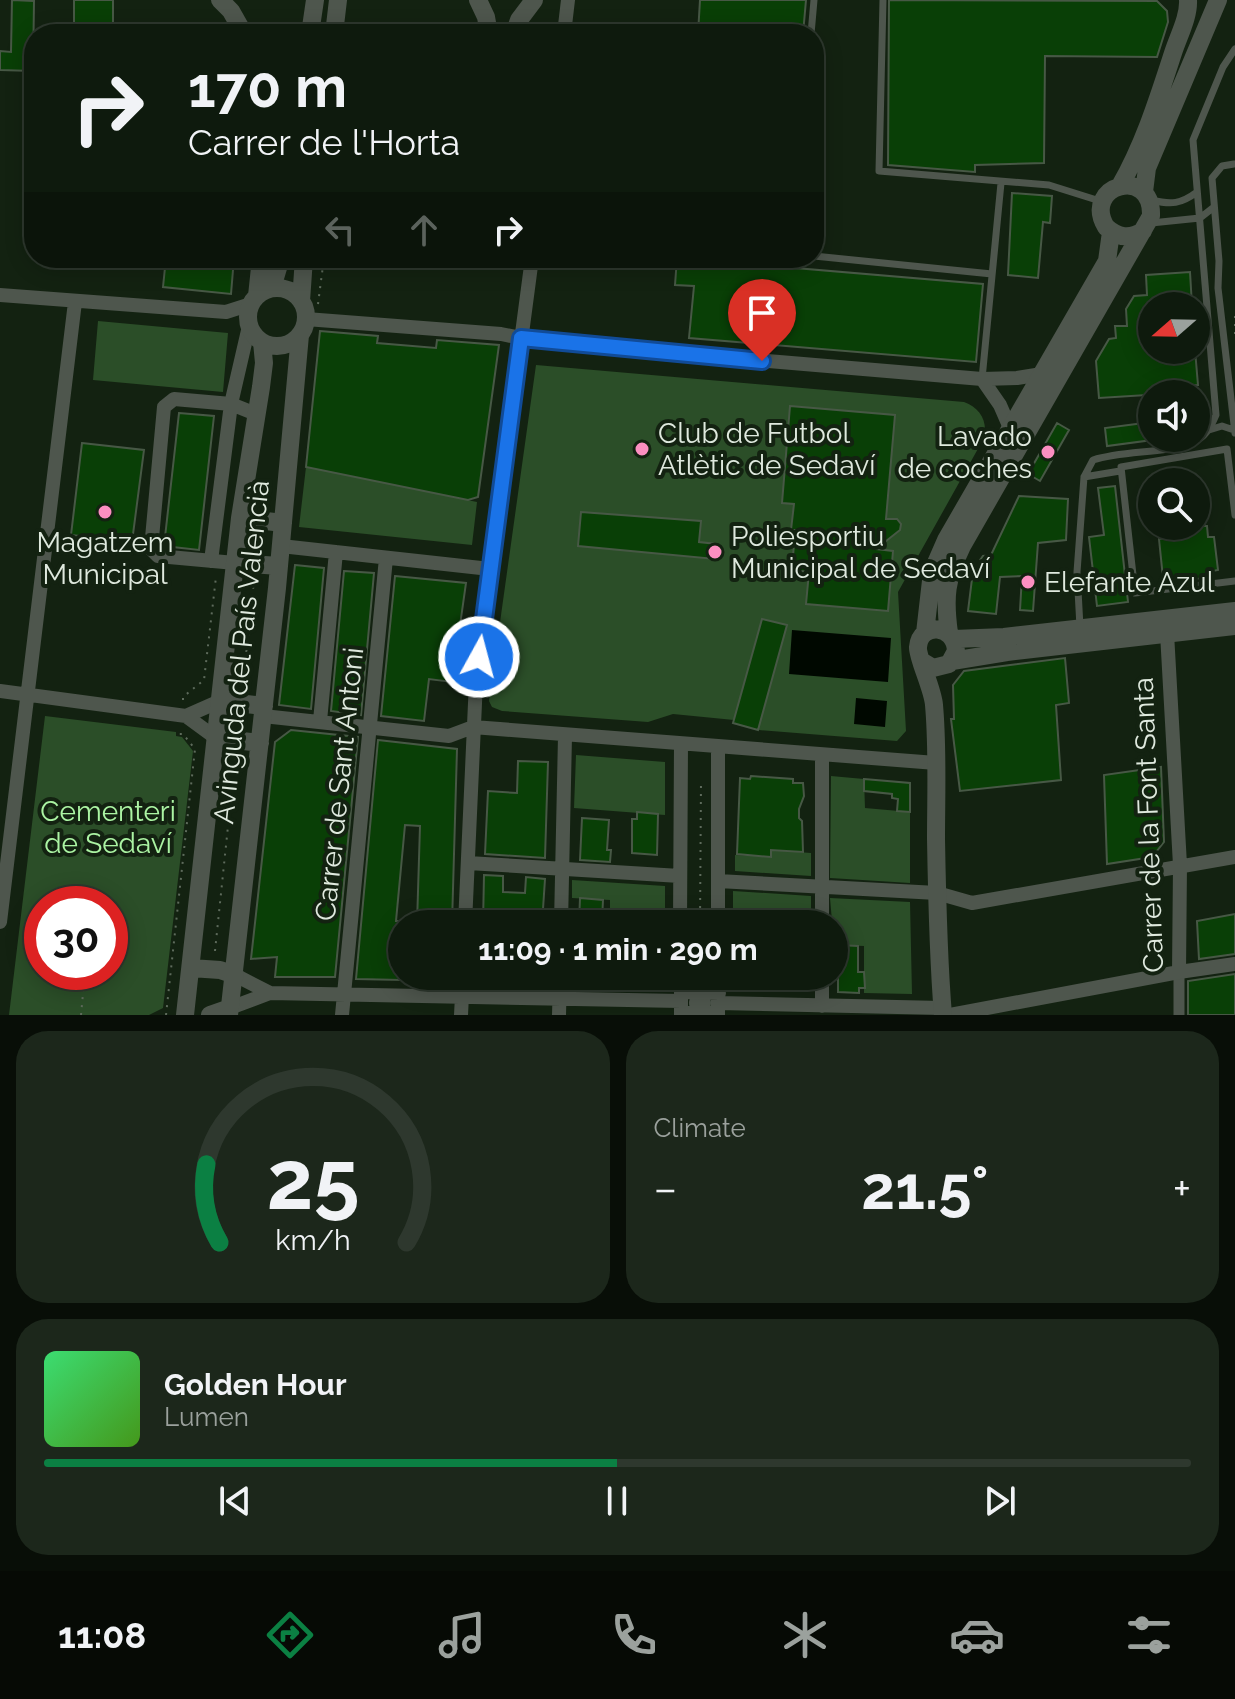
<!DOCTYPE html>
<html lang="en">
<head>
<meta charset="utf-8">
<style>
  body { margin:0; font-family:Raleway,sans-serif; background:#1c271b; color:#f1f3f6; height:100vh; display:flex; flex-direction:column; font-size:30px; white-space:nowrap }
  * { box-sizing:border-box; margin:0 }
  p { font-size:26px; color:#9ba19d }
  .icon { flex:none; width:44px; height:44px; fill:none; stroke:currentColor; stroke-width:2; stroke-linecap:round; stroke-linejoin:round }
  .map { position:relative; height:1015px; overflow:hidden }
  .panel { display:flex; flex-direction:column; gap:16px; padding:16px; background:#080e07; flex:1 }
  .panel>* { flex:none }
  .hud { position:absolute; left:24px; top:24px; width:800px; height:244px; border-radius:32px; box-shadow:0 4px 20px #0003,0 0 0 2px #2e382e; background:#0e1a0d; color:#f1f3f6; overflow:hidden }
  .needle { width:52px; rotate:250deg }
  .fabs { position:absolute; left:1138px; top:292px; display:grid; gap:16px }
  .fabs a { display:grid; place-items:center; width:72px; height:72px; border-radius:50%; background:#0e1a0d; box-shadow:0 4px 20px #0003,0 0 0 2px #2e382e; font-size:40px }
  .speed { position:absolute; left:24px; top:886px; display:flex; gap:16px; font-size:40px; font-weight:700; text-align:center }
  .speed>* { display:grid; place-content:center; width:104px; height:104px; border-radius:50%; background:#0e1a0d; box-shadow:0 4px 20px #0003,0 0 0 2px #2e382e; line-height:1 }
  .speed .limit { border:12px solid #d22; background:#fff; color:#111 }
  .pin { position:absolute; display:grid; place-items:center; width:68px; height:68px; color:#fff; margin:-82px -34px; border-radius:50% 50% 50% 0; rotate:-45deg; box-shadow:0 0 8px #0007 }
  .pin .icon { rotate:45deg }
  .me { position:absolute; width:88px; margin:-44px; rotate:7deg; stroke-linejoin:round; filter:drop-shadow(0 0 6px #0008) }
  .turn { display:flex; align-items:center; gap:28px; height:168px; padding:0 32px; font-size:36px }
  .turn .icon { width:104px; height:104px; stroke-width:2.5 }
  .turn b { display:block; font-size:56px; line-height:68px }
  .lanes { display:flex; align-items:center; height:76px; padding:0 32px; background:#0003; justify-content:center; gap:40px; direction:ltr }
  .lanes .off { opacity:.35 }
  .big { font-size:60px; font-weight:700; line-height:1.1 }
  .panel .card { flex:1; display:flex; flex-direction:column; justify-content:center; gap:12px; min-width:0; padding:0 28px; border-radius:32px; background:#1c271b }
  .panel .dial { align-items:center; gap:0 }
  .dial svg { height:208px; overflow:visible; fill:none; stroke:#2e382e; stroke-width:7; stroke-linecap:round; text-anchor:middle }
  .dial text { fill:#f1f3f6; stroke:none }
  .song { display:flex; align-items:center; gap:24px }
  .cover { width:96px; height:96px; border-radius:12px; background:linear-gradient(135deg,hsl(140 70% 55%),hsl(100 70% 35%)) }
  .played { height:8px; border-radius:4px; background:linear-gradient(90deg,#0b8043 50%,#2e382e 50%) }
  .keys { display:flex; justify-content:space-around; direction:ltr }
  .heat { display:flex; justify-content:space-between; align-items:center; font-size:44px; direction:ltr }
  .panel .tiles { flex:1; display:grid; gap:16px; grid-template-columns:1fr 1fr }
  .card:last-child { grid-column:span 2 }
  .trip { position:absolute; left:388px; top:910px; width:460px; height:80px; border-radius:40px; background:#0e1a0d; box-shadow:0 4px 20px #0003,0 0 0 2px #2e382e; font-weight:700; line-height:80px; text-align:center }
  .dock { display:flex; height:128px; justify-content:space-around; align-items:center; background:#060a05; color:#9ba19d }
  .dock .icon { width:56px; height:56px }
  .dock .current { color:#0b8043 }
  .dock b { font-size:36px; color:#f1f3f6 }
  .map>svg:first-child { display:block }
</style>
</head>
<body>
<div class="map">
<svg width="1235" height="1015" viewBox="0 0 1235 1015">
  <rect width="100%" height="100%" fill="#132211"/>
  <path fill="#2b4e28" fill-rule="evenodd" d="M98 321 228 333 223 392 93 380Z
    M536 365 964 402C980 408 988 421 984 438L898 592 906 731 897 741 759 730 734 720 673 714 648 722 502 711 492 707 489 701Z
    M306 467 477 502 472 545 299 527Z
    M45 716 176 732V736L182 737 193 751 163 1008 149 1015H9ZM42 904H110V972H42Z
    M576 755 665 762V815L574 808Z
    M831 776 864 779 865 808 910 812V883L830 878Z
    M771 850 811 853V876L735 871V855L771 857Z
    M572 880 665 886V924H620L619 921H610V900L572 898Z
    M733 891 811 896V914L733 909Z
    M830 898 910 902 912 994 864 993V946L834 945Z
    M569 976H665V986L569 984Z"/>
  <path fill="#000800" d="M792 630 891 638 888 682 789 674Z
    M856 698 887 701 885 727 854 724Z"/>
  <path fill="#093f06" stroke="#475845" stroke-width="2" d="M12 0 34 1 33 71 0 70V51L11 52Z
    M74 0H113V34H74Z
    M700 0H806L803 34H698Z
    M889 0 1157 1 1167 11 1168 22 1157 57 1045 56 1044 163 975 165V172L888 165Z
    M1012 193 1052 196 1050 223 1043 222 1038 278 1008 275Z
    M166 258H234L231 294 163 287Z
    M677 258H785L784 267 983 284 976 362 689 338 694 286 675 285Z
    M1190 272 1192 306H1152V350H1195L1198 385 1171 387V391L1147 395 1099 398 1096 361 1109 339 1116 338 1115 326H1127L1126 309 1134 296 1147 295 1146 275Z
    M320 331 378 336 377 343 436 348 437 340 499 345 478 497 468 500 306 467Z
    M790 406 895 415 886 519H897L901 524 900 530 876 549 893 551 888 611 806 604 809 572 792 570 795 530H791L794 504 782 503Z
    M179 413 214 416 199 550 164 546Z
    M1152 422V440L1107 446 1105 428Z
    M1057 423 1069 430 1040 481 1028 474Z
    M82 443 144 450 132 542 71 535Z
    M1115 486 1128 602 1097 606 1089 537 1104 535 1098 488Z
    M1019 496 1068 499 1066 540 1038 543 1033 611 1020 610 1022 576 1000 577 996 614 968 611 972 579 979 580 980 560 983 556 991 555Z
    M581 512 701 521 699 542 717 544 715 559 578 546Z
    M1167 526H1207L1208 537H1214L1218 570 1212 571 1213 577 1170 582V578H1163L1159 539 1165 538 1164 531H1168Z
    M295 565 324 568 311 709 279 705Z
    M344 571 374 573 361 715 331 711Z
    M395 576 466 583 452 682 429 679 424 721 381 716Z
    M762 619 787 625 758 730 733 723Z
    M1065 658 1069 703 1056 705 1061 780 960 791 951 719H954L953 685 964 671Z
    M291 730 358 737 335 977H275L277 957 251 959 275 742Z
    M378 740 457 749 452 924H417L420 826 405 825 396 921H402V980L356 979Z
    M518 761 548 762 545 858 485 854 488 791 517 793Z
    M1161 767 1164 842 1152 857 1107 864 1104 775Z
    M751 776 793 779V783H803L804 796 799 809V818L802 821 803 852 771 850V857L737 854 740 778 750 779Z
    M864 779 910 783V812L897 811 898 799 892 798V794L864 791Z
    M637 812 658 814 657 855 632 853V819H637Z
    M582 818 609 820 607 850H611L610 862 580 860Z
    M484 875 503 876V892L525 893 526 877 545 879 542 924H483Z
    M580 898 603 900 602 921H598V924H579Z
    M741 910 803 914V924H741Z
    M1235 914V954L1199 959 1197 921Z
    M838 945 858 946V972H864L865 988H859V993L838 992Z
    M1235 974V1015H1188V981Z
    M741 976H803L802 991 740 989Z"/>
  <g fill="none" stroke-linecap="round" stroke-linejoin="round">
    <path stroke="#5e6b5c" stroke-width="2" stroke-dasharray="2 6" stroke-linecap="butt" d="M318 304 324 258
      M1235 316V335
      M243 684 254 580
      M183 700V697L204 680 216 577
      M700 924 701 782
      M215 951 235 759
      M81 1015 85 972
      M166 1015 195 749 183 734H179V730"/>
    <path stroke="#4e564d" stroke-width="7" d="M883 0 879 171 1049 185 1100 201
      M811 34 814 0
      M1234 164 1222 166 1212 178 1219 261 1218 288 1235 433
      M1152 200C1171 205 1181 204 1197 192
      M1151 223 1200 218 1214 207
      M814 256 992 274
      M982 379 1001 183
      M1209 430 1222 426 1234 430
      M1084 477 1120 471
      M1235 515 1227 449 1121 467 1135 593 1235 581
      M1080 627 1077 572 1084 477 1093 460C1125 450 1163 454 1192 443 1205 438 1211 427 1216 415L1193 140 1223 67 1235 49"/>
    <path stroke="#4e564d" stroke-width="11" d="M1179 972V1015
      M694.5 1003a5.5 5.5 0 1 1 11 0a5.5 5.5 0 1 1-11 0Z"/>
    <path stroke="#4e564d" stroke-width="14" d="M564 34 568 0
      M0 295 226 312 251 304
      M306 319 501 334 541 342 982 379 1017 378 1042 374
      M982 379 1000 405 1010 428
      M281 546 490 569
      M211 561 231 404 249 326
      M235 563 158 556 151 549 164 407 174 399 231 404 256 414
      M1167 633 1180 865 1179 972
      M0 691 186 716 220 701
      M186 716 216 738
      M263 716 449 736 473 727 936 763
      M320 721 336 552
      M718 747V924
      M468 863 680 876
      M718 881 937 893 972 903 1235 857
      M0 922 75 302
      M465 924 476 681 532 258
      M561 924 565 736
      M680 924 681 744
      M822 924V755
      M235 975 270 993
      M681 976V1015
      M718 976V1015
      M681 992 719 993
      M719 1003 942 1008
      M822 1006V976
      M230 1008 270 993 681 1001
      M681 1013H718
      M342 1015 386 558
      M461 1015 463 976
      M559 1015 560 976
      M950 1015 1179 972 1235 964"/>
    <path stroke="#4e564d" stroke-width="18" d="M220 0 231 11 244 34
      M478 0 486 17 489 34
      M310 34 315 0
      M334 34 338 0
      M514 34 519 20 534 0
      M1120 186C1144 144 1158 99 1173 53 1178 37 1189 17 1188 0
      M1144 192 1147 168 1218 0
      M272 288 281 258
      M248 317a29 29 0 1 1 58 0a29 29 0 1 1-58 0Z
      M257 296 261 258
      M301 301 304 258
      M240 518 283 523
      M235 563 279 566
      M925 633 932 572 946 540 1107 261 1111 232
      M949 633C944 597 946 579 962 546L1151 216C1153 165 1081 185 1106 227 1118 238 1130 239 1143 231
      M954 639 1004 637 1235 611
      M952 661 1007 652 1235 626
      M923 662 933 668 949 664 956 651C955 624 920 622 918 647 917 657 933 689 934 705 938 749 936 794 936 839 937 898 938 956 943 1015
      M220 701 264 706
      M216 738 260 743
      M191 968 220 970 235 975
      M185 1015 240 518 261 387 264 363 262 342
      M210 1015 230 1008
      M229 1015 277 588 300 335"/>
  </g>
  <g fill="none" stroke-linecap="round" stroke-linejoin="round">
    <defs>
      <path id="route" d="M479 657 521 338 762 361"/>
    </defs>
    <use href="#route" stroke="#114b97" stroke-width="20"/>
    <use href="#route" stroke="#1a73e8" stroke-width="14"/>
  </g>
  <g fill="#fc8fc1" stroke="#132211" stroke-width="3">
    <circle cx="642" cy="449" r="8"/>
    <circle cx="1048" cy="452" r="8"/>
    <circle cx="105" cy="512" r="8"/>
    <circle cx="715" cy="552" r="8"/>
    <circle cx="1028" cy="582" r="8"/>
  </g>
  <g text-anchor="middle" stroke-width="8" stroke-linejoin="round" paint-order="stroke">
    <g font-size="28" fill="#dfe9de" stroke="#132211" text-anchor="start">
      <text x="658" y="443">Club de Futbol<tspan x="658" dy="32">Atlètic de Sedaví</tspan></text>
      <text x="1032" y="446" text-anchor="end">Lavado<tspan x="1032" dy="32">de coches</tspan></text>
      <text x="731" y="546">Poliesportiu<tspan x="731" dy="32">Municipal de Sedaví</tspan></text>
      <text x="105" y="552" text-anchor="middle">Magatzem<tspan x="105" dy="32">Municipal</tspan></text>
      <text x="1044" y="592">Elefante Azul</text>
    </g>
    <g font-size="28" fill="#dfe9de" stroke="#132211">
      <text transform="translate(241 652) rotate(-84)" y="10">Avinguda del País Valencià</text>
      <text transform="translate(339 784) rotate(-84)" y="10">Carrer de Sant Antoni</text>
      <text transform="translate(1148 825) rotate(-92)" y="10">Carrer de la Font Santa</text>
    </g>
    <g font-size="28" fill="#abf4a3" stroke="#132211">
      <text x="108" y="821">Cementeri<tspan x="108" dy="32">de Sedaví</tspan></text>
    </g>
  </g>
</svg>
<div class="fabs">
<a><svg class="needle" viewBox="-14 -14 28 28"><path d="M0-13l5 13h-10z" fill="#e53935"/><path d="M0 13l5-13h-10z" fill="#9ba19d"/></svg></a>
<a><svg class="icon" aria-label="sound" viewBox="0 0 24 24"><path d="M4 9h4l5-4v14l-5-4H4zM17 9q2 3 0 6"/></svg></a>
<a><svg class="icon" aria-label="search" viewBox="0 0 24 24"><circle cx="10" cy="10" r="6"/><path d="M15 15l6 6"/></svg></a>
</div>
<div class="speed"><div class="limit">30</div></div>
<div class="pin" style="left:762px;top:361px;background:#d93025"><svg class="icon" aria-label="arrive" viewBox="0 0 24 24"><path d="M6 21V4h12l-3 4 3 4H6"/></svg></div>
<svg class="me" style="left:479px;top:657px" viewBox="-20 -20 40 40"><circle r="17" fill="#1a73e8" stroke="#fff" stroke-width="3"/><path d="M0-11L8 9 0 5-8 9z" fill="#fff"/></svg>
<div class="trip">11:09 · 1 min · 290 m</div>
<div class="hud">
<div class="turn"><svg class="icon" aria-label="right" viewBox="0 0 24 24"><path d="M7 20v-9h11M14 6l5 5-5 5"/></svg><div><b>170 m</b>Carrer de l'Horta</div></div>
<div class="lanes"><svg class="icon off" aria-label="left" viewBox="0 0 24 24"><path d="M17 20v-9H6M10 6l-5 5 5 5"/></svg><svg class="icon off" aria-label="ahead" viewBox="0 0 24 24"><path d="M12 20V5M6 11l6-6 6 6"/></svg><svg class="icon" aria-label="right" viewBox="0 0 24 24"><path d="M7 20v-9h11M14 6l5 5-5 5"/></svg></div>
</div>
</div>
<section class="panel">
<div class="tiles">
<div class="card dial"><svg viewBox="0 0 100 80">
<path d="M14 69A42 42 0 1 1 86 69"/>
<path d="M14 69A42 42 0 0 1 9 39" stroke="#0b8043"/>
<text x="50" y="56" font-size="32" font-weight="700">25</text>
<text x="50" y="72" font-size="11">km/h</text>
</svg></div>
<div class="card"><p>Climate</p>
<div class="heat"><a>−</a><b class="big">21.5°</b><a>+</a></div>
</div>
<div class="card">
<div class="song"><i class="cover"></i><div><b>Golden Hour</b><p>Lumen</p></div></div>
<div class="played"></div>
<div class="keys"><svg class="icon" aria-label="previous" viewBox="0 0 24 24"><path d="M18 5L8 12l10 7zM5 5v14"/></svg><svg class="icon" aria-label="pause" viewBox="0 0 24 24"><path d="M8 5v14M16 5v14"/></svg><svg class="icon" aria-label="next" viewBox="0 0 24 24"><path d="M6 5l10 7-10 7zM19 5v14"/></svg></div>
</div>
</div>
</section>
<nav class="dock">
<b>11:08</b>
<svg class="icon current" aria-label="directions" viewBox="0 0 24 24"><path d="M12 3l9 9-9 9-9-9zM9 14v-3h6M13 9l2 2-2 2"/></svg>
<svg class="icon" aria-label="music" viewBox="0 0 24 24"><path d="M9 18V5l10-2v13"/><circle cx="6" cy="18" r="3"/><circle cx="16" cy="16" r="3"/></svg>
<svg class="icon" aria-label="phone" viewBox="0 0 24 24"><path d="M5 4h4l2 5-3 2q2 4 5 5l2-3 5 2v4C11 20 4 13 5 4z"/></svg>
<svg class="icon" aria-label="climate" viewBox="0 0 24 24"><path d="M12 3v18M4 7l16 10M4 17L20 7"/></svg>
<svg class="icon" aria-label="car" viewBox="0 0 24 24"><path d="M5 17H2v-5l4-1 3-4h7l3 4 3 1v5h-3M9 17h6M6 11h13"/><circle cx="7" cy="17" r="2"/><circle cx="17" cy="17" r="2"/></svg>
<svg class="icon" aria-label="filters" viewBox="0 0 24 24"><path d="M4 7h16M4 17h16"/><circle cx="9" cy="7" r="2"/><circle cx="15" cy="17" r="2"/></svg>
</nav>
</body>
</html>
